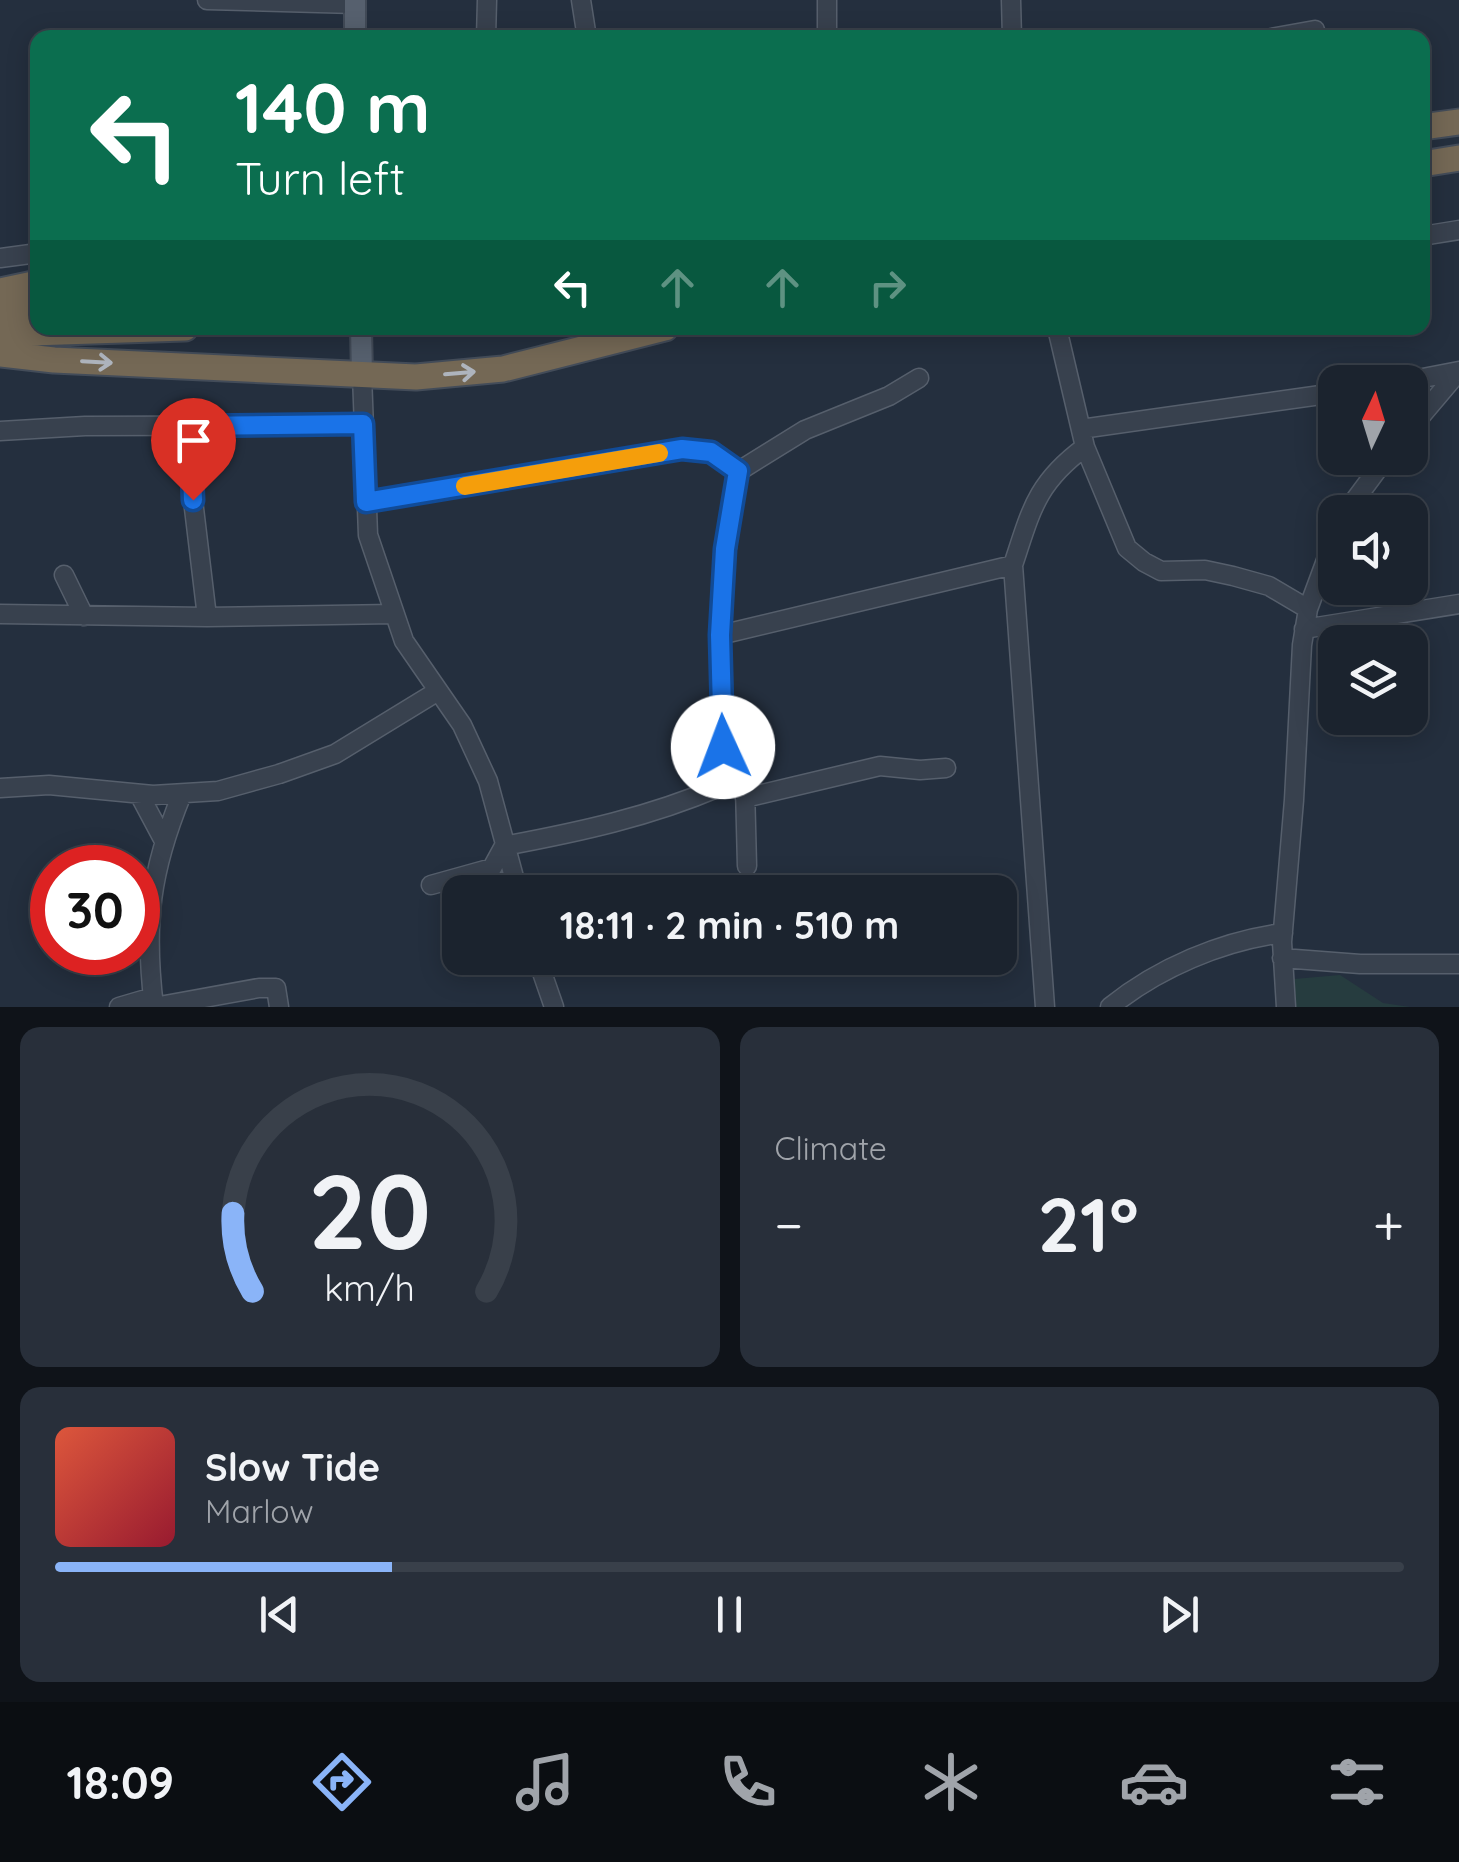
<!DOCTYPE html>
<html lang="en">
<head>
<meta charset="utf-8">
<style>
  body { margin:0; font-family:Quicksand,sans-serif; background:#282f3a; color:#f1f3f6; height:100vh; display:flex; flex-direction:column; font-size:38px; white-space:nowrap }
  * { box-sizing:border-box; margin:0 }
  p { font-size:32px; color:#a0a4aa }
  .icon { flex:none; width:55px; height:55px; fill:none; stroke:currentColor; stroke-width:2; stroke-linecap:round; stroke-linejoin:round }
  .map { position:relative; height:1007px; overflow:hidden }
  .panel { display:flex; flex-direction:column; gap:20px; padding:20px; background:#0f1319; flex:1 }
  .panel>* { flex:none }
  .banner { position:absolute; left:30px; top:30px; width:1400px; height:305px; border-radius:20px; box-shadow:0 5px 25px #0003,0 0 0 2px #39404a; background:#0b6e4f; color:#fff; overflow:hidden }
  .needle { width:65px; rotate:4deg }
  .controls { position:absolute; left:1318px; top:365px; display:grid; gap:20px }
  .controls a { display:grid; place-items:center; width:110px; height:110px; border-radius:20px; background:#1b232e; box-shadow:0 5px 25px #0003,0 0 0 2px #39404a; font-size:50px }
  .speed { position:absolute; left:30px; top:845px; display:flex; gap:20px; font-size:50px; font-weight:700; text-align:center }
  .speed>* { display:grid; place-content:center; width:130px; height:130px; border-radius:50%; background:#1b232e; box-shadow:0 5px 25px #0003,0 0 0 2px #39404a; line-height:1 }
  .speed .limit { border:15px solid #d22; background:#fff; color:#111 }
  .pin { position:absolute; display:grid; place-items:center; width:85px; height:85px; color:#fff; margin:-102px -42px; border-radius:50% 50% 50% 0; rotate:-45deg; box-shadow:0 0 10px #0007 }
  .pin .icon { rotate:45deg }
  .me { position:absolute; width:110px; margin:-55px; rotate:358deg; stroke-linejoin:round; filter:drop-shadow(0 0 8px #0008) }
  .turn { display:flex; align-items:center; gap:35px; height:210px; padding:0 40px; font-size:45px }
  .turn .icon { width:130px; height:130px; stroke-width:2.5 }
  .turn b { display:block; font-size:70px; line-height:85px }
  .lanes { display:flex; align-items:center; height:95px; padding:0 40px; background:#0003; justify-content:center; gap:50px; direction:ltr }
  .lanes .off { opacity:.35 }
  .big { font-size:75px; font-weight:700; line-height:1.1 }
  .panel .widget { flex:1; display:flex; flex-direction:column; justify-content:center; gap:15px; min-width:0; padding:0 35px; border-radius:20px; background:#282f3a }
  .panel .dial { align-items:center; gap:0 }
  .dial svg { height:260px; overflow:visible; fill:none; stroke:#39404a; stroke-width:7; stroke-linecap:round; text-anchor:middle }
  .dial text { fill:#f1f3f6; stroke:none }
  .song { display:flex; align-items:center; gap:30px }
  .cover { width:120px; height:120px; border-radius:15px; background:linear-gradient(135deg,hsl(10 70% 55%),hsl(350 70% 35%)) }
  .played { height:10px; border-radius:5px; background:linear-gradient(90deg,#8ab4f8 25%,#39404a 25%) }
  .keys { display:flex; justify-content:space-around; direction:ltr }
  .heat { display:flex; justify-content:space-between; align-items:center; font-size:55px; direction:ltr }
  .panel .tiles { flex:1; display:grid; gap:20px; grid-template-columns:1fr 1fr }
  .widget:last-child { grid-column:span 2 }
  .trip { position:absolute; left:442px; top:875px; width:575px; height:100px; border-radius:20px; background:#1b232e; box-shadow:0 5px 25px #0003,0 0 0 2px #39404a; font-weight:700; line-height:100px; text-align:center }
  .tabs { display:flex; height:160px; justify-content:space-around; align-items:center; background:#0b0e12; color:#a0a4aa }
  .tabs .icon { width:70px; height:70px }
  .tabs .on { color:#8ab4f8 }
  .tabs b { font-size:45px; color:#f1f3f6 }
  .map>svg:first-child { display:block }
</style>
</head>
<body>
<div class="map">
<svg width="1459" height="1007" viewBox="0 0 1459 1007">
  <rect width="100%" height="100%" fill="#242f3e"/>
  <path fill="#263c3f" d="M1340 975 1383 1003 1410 1007H1293L1294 979Z"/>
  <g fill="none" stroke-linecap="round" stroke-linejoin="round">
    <defs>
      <path id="minor" d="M207 0 355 4
        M581 0 587 38
        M1011 0 1012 38
        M486 38 487 0
        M827 38V0
        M1271 38 1315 30
        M1422 236 1459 230
        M0 258 38 253
        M1057 328 1085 447 1127 548 1144 562 1161 571 1205 570 1233 576 1269 586 1308 609
        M362 375 368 535 404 641 462 725 488 781 518 892
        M1402 382 1459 371
        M189 426 193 500 207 617
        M1081 429 1335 393
        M1410 429 1459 371
        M0 431 85 426 363 425
        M365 502 682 449 711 452 739 471
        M1346 512 1386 458
        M64 575 84 616
        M0 614 207 617 394 614
        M1304 629 1459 604
        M720 635 1013 565
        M719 787H745L747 866
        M0 788 49 785 153 795 218 791 279 774 335 754 438 691
        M139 794 163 839
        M745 798 880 766 920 770 946 768
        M431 885 492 868 504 846C579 832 649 817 719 787 724 735 718 684 720 632 721 577 729 525 739 471L805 430 889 396 919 378
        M537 958 554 1007
        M1282 958 1360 964H1459
        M119 1007 153 997
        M154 1007C144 924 150 872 182 794
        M154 1007 259 988H276L279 1007
        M1045 1007 1013 565C1031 511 1036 483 1085 447
        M1110 1007C1158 968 1222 941 1283 933
        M1286 1007 1282 942 1294 800 1302 645 1308 609 1335 536"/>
      <path id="major" d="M355 0V38
        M361 328 362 375"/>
      <path id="highway" d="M1422 127 1459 122
        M1422 164 1459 158
        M0 291 38 283
        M0 310 38 308
        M0 334 185 328
        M0 354 54 360 416 377 503 369 665 328"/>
    </defs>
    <use href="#minor" stroke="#565f6c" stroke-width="21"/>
    <use href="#major" stroke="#414a57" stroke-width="24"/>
    <use href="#highway" stroke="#434c59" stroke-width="29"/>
    <use href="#minor" stroke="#38414e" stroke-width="18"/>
    <use href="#major" stroke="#56606e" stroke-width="20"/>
    <use href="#highway" stroke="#746855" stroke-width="25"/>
  </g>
  <defs><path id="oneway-shaft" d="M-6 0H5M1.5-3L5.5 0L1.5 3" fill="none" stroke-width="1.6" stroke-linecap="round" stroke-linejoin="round" transform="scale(2.5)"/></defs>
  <g stroke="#aeb4bd">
    <use href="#oneway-shaft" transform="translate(97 362) rotate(3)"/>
    <use href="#oneway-shaft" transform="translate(460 373) rotate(-5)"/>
  </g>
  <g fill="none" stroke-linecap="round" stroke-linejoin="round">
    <defs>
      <path id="route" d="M193 500 190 426 363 424 366 502 682 449 711 452 738 471 725 549 720 635 723 747"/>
    </defs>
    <use href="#route" stroke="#114b97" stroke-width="25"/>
    <use href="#route" stroke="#1a73e8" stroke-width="18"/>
    <path stroke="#f59e0b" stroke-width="18" d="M465 486 659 453"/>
  </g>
</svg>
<div class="controls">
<a><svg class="needle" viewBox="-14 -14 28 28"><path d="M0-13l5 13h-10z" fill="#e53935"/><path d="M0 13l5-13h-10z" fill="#a0a4aa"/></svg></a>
<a><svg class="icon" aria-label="sound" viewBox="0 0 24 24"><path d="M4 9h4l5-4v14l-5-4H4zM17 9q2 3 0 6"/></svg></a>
<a><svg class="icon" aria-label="layers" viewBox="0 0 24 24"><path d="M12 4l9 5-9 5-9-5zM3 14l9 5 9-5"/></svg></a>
</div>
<div class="speed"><div class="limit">30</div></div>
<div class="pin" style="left:193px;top:500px;background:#d93025"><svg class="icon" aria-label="arrive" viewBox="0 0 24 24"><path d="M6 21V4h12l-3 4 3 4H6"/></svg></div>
<svg class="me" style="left:723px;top:747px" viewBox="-20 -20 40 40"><circle r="19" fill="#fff"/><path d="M0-13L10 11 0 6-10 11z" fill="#1a73e8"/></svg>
<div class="trip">18:11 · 2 min · 510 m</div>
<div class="banner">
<div class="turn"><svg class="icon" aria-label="left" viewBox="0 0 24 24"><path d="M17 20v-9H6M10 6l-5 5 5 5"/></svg><div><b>140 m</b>Turn left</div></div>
<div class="lanes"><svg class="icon" aria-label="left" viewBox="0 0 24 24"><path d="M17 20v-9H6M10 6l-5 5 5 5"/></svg><svg class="icon off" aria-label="ahead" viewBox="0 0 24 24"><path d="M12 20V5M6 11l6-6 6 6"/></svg><svg class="icon off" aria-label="ahead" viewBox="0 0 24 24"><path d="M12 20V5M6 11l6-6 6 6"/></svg><svg class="icon off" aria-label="right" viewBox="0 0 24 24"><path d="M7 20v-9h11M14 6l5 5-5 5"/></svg></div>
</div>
</div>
<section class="panel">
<div class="tiles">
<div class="widget dial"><svg viewBox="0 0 100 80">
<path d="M14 69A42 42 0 1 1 86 69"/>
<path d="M14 69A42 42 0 0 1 8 45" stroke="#8ab4f8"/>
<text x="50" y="56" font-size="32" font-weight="700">20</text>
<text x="50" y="72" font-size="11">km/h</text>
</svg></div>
<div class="widget"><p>Climate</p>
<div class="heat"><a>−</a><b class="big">21°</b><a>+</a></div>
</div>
<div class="widget">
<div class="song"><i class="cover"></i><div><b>Slow Tide</b><p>Marlow</p></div></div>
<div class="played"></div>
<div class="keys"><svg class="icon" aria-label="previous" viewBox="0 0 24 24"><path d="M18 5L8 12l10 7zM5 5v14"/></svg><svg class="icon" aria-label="pause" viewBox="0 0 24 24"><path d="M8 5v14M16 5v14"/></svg><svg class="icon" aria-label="next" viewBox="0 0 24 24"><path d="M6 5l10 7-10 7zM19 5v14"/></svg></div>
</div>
</div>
</section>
<nav class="tabs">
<b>18:09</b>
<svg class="icon on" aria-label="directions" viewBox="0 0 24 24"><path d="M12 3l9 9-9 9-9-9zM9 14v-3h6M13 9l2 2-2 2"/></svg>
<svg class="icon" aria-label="music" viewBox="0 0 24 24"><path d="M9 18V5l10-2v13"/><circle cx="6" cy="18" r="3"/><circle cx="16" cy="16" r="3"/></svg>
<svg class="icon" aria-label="phone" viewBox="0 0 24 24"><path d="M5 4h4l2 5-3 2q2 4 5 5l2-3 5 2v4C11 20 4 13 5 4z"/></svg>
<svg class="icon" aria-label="climate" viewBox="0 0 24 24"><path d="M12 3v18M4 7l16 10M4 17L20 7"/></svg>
<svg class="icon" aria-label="car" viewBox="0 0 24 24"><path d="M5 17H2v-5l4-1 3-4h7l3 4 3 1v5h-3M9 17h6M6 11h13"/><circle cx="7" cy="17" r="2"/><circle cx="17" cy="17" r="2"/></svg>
<svg class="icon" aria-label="filters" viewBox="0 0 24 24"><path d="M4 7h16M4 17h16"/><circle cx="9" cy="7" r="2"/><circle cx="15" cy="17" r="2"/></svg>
</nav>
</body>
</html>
